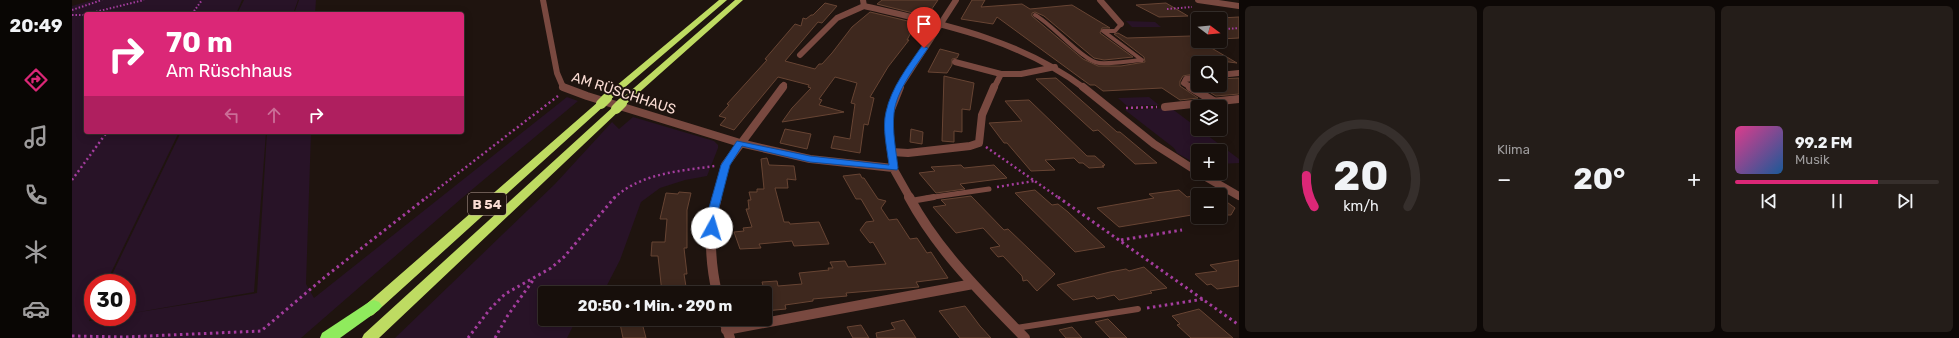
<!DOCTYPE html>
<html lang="de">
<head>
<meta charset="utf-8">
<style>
  body { margin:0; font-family:Rubik,sans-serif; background:#241d19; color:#f1f3f6; height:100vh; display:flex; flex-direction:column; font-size:15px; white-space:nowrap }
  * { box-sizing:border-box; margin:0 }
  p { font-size:13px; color:#9e9c9d }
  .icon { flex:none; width:22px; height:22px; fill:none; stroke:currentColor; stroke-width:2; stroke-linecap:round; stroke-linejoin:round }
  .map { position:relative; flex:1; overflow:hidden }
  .side { display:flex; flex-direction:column; gap:6px; padding:6px; background:#0d0806; width:720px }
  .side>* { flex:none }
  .top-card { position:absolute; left:12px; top:12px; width:380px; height:122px; border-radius:4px; box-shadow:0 2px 10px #0003,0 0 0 1px #362f2c; background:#db2777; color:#fff; overflow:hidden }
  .needle { width:26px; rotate:106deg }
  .fabs { position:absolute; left:1119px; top:12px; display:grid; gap:8px }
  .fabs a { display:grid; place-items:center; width:36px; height:36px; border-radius:4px; background:#170f0b; box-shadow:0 2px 10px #0003,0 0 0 1px #362f2c; font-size:20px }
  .speed { position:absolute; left:12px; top:274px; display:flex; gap:8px; font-size:20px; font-weight:700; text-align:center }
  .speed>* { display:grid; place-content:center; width:52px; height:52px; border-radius:50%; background:#170f0b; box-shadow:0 2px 10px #0003,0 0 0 1px #362f2c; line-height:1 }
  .speed .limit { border:6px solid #d22; background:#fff; color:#111 }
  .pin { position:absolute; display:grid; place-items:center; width:34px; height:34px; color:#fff; margin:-41px -17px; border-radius:50% 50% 50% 0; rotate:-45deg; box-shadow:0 0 4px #0007 }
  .pin .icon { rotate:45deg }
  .me { position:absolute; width:44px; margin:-22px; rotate:6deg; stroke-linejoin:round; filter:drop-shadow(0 0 3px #0008) }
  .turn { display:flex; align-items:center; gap:14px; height:84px; padding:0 16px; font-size:18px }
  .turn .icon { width:52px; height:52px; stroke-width:2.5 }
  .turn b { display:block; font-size:28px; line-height:34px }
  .lanes { display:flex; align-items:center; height:38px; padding:0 16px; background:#0003; justify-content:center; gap:20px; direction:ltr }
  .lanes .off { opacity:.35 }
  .big { font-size:30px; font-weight:700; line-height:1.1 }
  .side .card { flex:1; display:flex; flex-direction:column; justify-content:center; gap:6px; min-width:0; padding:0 14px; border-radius:6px; background:#241d19 }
  .side .dial { align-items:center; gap:0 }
  .dial svg { height:104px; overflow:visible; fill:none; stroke:#362f2c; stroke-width:7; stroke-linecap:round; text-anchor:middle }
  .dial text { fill:#f1f3f6; stroke:none }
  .song { display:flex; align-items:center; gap:12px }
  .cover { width:48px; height:48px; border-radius:6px; background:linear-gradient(135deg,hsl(330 70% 55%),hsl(210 70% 35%)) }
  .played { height:4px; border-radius:2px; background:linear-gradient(90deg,#db2777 70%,#362f2c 70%) }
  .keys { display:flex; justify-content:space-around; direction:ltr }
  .heat { display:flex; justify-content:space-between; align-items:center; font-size:22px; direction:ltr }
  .side .tiles { flex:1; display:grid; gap:6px; grid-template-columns:repeat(3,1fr) }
  .trip { position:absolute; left:466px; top:286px; width:234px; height:40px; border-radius:4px; background:#170f0b; box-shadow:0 2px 10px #0003,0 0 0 1px #362f2c; font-weight:700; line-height:40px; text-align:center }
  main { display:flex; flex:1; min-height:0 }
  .tab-bar { display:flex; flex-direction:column; width:72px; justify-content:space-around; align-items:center; background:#090604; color:#9e9c9d }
  .tab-bar .icon { width:28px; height:28px }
  .tab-bar .selected { color:#db2777 }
  .tab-bar b { font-size:18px; color:#f1f3f6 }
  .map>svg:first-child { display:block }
</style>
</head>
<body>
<main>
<nav class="tab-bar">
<b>20:49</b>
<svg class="icon selected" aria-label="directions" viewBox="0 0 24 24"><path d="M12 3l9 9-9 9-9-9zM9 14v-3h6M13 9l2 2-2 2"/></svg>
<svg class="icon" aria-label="music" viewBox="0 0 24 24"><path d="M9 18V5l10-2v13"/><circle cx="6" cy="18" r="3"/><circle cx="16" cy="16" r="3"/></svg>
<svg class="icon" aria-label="phone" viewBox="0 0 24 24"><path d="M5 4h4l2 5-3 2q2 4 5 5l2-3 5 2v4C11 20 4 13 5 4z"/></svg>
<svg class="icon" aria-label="climate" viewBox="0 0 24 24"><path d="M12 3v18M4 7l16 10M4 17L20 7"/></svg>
<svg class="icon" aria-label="car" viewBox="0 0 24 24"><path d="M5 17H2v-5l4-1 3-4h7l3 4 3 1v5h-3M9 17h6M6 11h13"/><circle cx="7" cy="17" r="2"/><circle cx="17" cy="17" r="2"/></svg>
</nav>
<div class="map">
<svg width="1167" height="338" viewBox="0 0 1167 338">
  <rect width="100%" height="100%" fill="#1f140f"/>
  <path fill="#281327" d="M21 0H170L164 14H14V132H107L34 283H21V311L17 321 40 317H55V314L185 293 195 132H239L234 284 242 298 495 97 506 101 390 198 229 338H0V6Z
    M172 0H226L221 14H165Z
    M227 0H244L243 14H222Z
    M1054 21 1083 22 1089 27H1060Z
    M1077 97 1087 105 1055 106 1046 98Z
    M1099 108 1167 159V163L1148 164V151H1126V165L1105 153 1102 148 1053 110Z
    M561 117 642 141 646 145V148L635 176 613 180 588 188 569 202 548 260 531 293H473V319H508L501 326 495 338H323L483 184 540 122 547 129Z
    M109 132H194L182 292 55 314V283H36Z"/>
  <path fill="#3e281e" stroke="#674433" d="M810 0H866L857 13 851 11 849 15 805 4Z
    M900 0H913L909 7 950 4 958 9 1000 5 1038 28H1030L1028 33 1061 57 1032 60 1022 58 972 16 963 12 960 13V16L1011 59 1026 66H1049L1073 62 1072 57 1042 34 1046 33 1055 38 1119 36 1165 63 1133 59 1140 63H1126V73L1111 76 1108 81V86L1126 98 1108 100 1090 88 1031 91 1023 85H1018L925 17 921 24 889 19Z
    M753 3 765 6 750 23 746 22 713 61 743 69 747 64H750L760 53 780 27 798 12 844 23 835 40H837L816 67 798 97 802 98 796 125 792 124 788 153 759 148 762 136 778 139 783 104 779 103 785 83 763 77 747 99 750 100 747 105 772 112 710 122 720 108 739 88 736 87 737 85 706 77 662 130 648 125 654 118 647 116 657 105 655 104 695 60 693 59 723 24 729 26 731 18 734 19 739 15H741Z
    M1094 3 1116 16 1087 17 1064 5Z
    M1167 17V38L1148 39V18Z
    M868 49 887 54 885 58 880 59V65L875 73 856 72Z
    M872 76 902 83 898 110 890 109V132L882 131V142L870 141Z
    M984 78 1045 132H1048L1085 163 1063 164 1026 130 1021 131 964 79Z
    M1167 78V94L1144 96 1121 82H1126V85H1148V79Z
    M957 100 1015 156H1023L1033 165 1030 166 1032 167 1017 168 1011 163H1007L1002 158 973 160 983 170 959 171 935 143H932L917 123 950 121 933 101Z
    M713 129 739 134 735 149 708 143Z
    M839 129 851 132 850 144 838 142Z
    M695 158 697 165 722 166 724 180 715 179 716 188H703L712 222H717L718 224 747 222 757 244 722 246 720 241 687 244 689 248 668 249 662 232 672 231 671 228 680 227 674 209H677L676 200H679L677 192H685V189H692L689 159Z
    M889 165 892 168 922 165 935 178 888 184 893 189 864 193 847 173 863 171 859 167Z
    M788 174 790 178H792L806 199 814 201 809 208 817 220 825 219 838 239 845 238 855 253 859 252 876 278 844 282 847 287 774 293 775 296 741 299V301L713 305 714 309 693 311V293L690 282 705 281 706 286 730 284 727 273 757 270 756 268H761L758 262 773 261 776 267 814 264 801 242 798 243 788 230 794 222 802 221 789 199H784L771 176Z
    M963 190 980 205 986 204 996 212 1033 247 1003 252 943 193Z
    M1107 190 1115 197 1126 195V214L1047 227 1025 208 1082 198 1077 194Z
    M607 192 619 193 615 210V248H612L615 274H612L615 293H590L586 256H579L580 242H593L595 219H588L594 193 606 194Z
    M899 196 932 230 936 229 983 274 965 291 955 280 951 281 950 276 931 256 926 257 918 248 928 246 911 228 884 233 861 207 874 205 869 200Z
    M1148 197 1163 208 1159 215H1154L1148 211Z
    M1167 260V286L1145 289 1139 284 1135 285 1123 274 1145 271 1138 265Z
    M1072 267 1095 288 1078 291 1080 293 1047 300 1042 295 1025 299 1022 296 1001 300 985 285 1038 272 1054 269 1057 271Z
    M893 306 908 326 919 338H888L867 311Z
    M1127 309 1161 338H1119L1105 325 1108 324 1100 316Z
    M547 319H569L574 338H551Z
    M1036 319 1055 338H1038L1023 322Z
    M832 320 844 338H805L804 333 823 329 819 323Z
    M789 325 797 338H781L775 327Z
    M1000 327 1010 338H994L987 330Z"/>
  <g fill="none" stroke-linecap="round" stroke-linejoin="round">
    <path stroke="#a43d9e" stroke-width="2" stroke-dasharray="1.5 2" stroke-linecap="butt" d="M1095 9 1120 7
      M0 10 30 0
      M120 14 130 0
      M0 15H11L72 0
      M1153 29 1167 28"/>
    <path stroke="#a43d9e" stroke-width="2.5" stroke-dasharray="2 3" stroke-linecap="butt" d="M1054 108 1085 107
      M914 147 987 198
      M0 180 35 132
      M925 187 962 181
      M354 198 486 96
      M542 198C569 173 608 171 643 166"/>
    <path stroke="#a43d9e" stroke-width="3" stroke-dasharray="2.5 3.5" stroke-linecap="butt" d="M986 197 1167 325
      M1049 240 1110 230
      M1075 308 1132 299
      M0 336 53 337 189 331 254 276 355 197
      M396 338 418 309 433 294 479 268 492 257 543 197
      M423 338 436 315 462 279"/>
    <path stroke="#794940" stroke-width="4" d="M963 15C979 23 1012 62 1027 63 1041 64 1056 61 1070 60
      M1049 24 1043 31H1031L1070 60"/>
    <path stroke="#794940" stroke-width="5" d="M855 198 917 189"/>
    <path stroke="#794940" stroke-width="6" d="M839 201 862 197
      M944 328 1066 309"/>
    <path stroke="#794940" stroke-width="6" d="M471 0 485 73 491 87 493 88
      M1028 0 1049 24
      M1126 0 1167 6
      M792 6C870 24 947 39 1012 88
      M728 55 765 18 792 6 791 0
      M883 62 929 74
      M1148 75 1167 73
      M710 88 712 85
      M827 88 884 0
      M922 88 929 74H949L983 67
      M1120 88 1112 83 1114 79 1126 77"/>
    <path stroke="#794940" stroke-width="8" d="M491 87 515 96 668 143 738 159 821 168
      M828 87 818 112 817 133 821 168 838 198
      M1011 87 1082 144 1126 172
      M1118 87 1143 102
      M1093 107 1167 99
      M820 152 836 153 898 146 907 143 910 115 922 87
      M1127 173 1167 196
      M644 198 653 165 711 87"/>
    <path stroke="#794940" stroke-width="10" d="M645 197C636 229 638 262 645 293
      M837 197C866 251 911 295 953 338
      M651 319 658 338
      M654 330 901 284"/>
    <path fill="#bedb62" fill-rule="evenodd" d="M647 0H655L538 100H532L530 98 532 96Z
      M663 0H671L553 105H547L545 103 547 101Z
      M529 101 532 102 534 104 532 106 301 315 296 317 291 315 289 311 291 307 526 102Z
      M544 106 547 107 549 109 547 111 307 338H290L292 334 541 107Z"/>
    <path fill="#8feb5d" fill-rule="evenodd" d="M302 300 307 302 310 306 307 310 268 338H248L250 333 297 302Z"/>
    <path stroke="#bedb62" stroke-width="10" d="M529 104 535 98
      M544 109 550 103"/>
  </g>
  <path fill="#1a73e8" stroke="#114b97" d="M850 46 856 48C844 66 824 91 822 113 820 131 824 150 826 168L825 170 738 162 670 146 658 165 645 215 643 231H636L635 215 649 165 665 141 738 156 817 165C815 148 810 128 814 112 819 88 836 66 850 46Z"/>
  <g text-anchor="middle" stroke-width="4" stroke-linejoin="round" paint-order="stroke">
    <rect fill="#1f140f" stroke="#b8a098" stroke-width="1" x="396" y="193" width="38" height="22" rx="3"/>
    <g font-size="13" font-weight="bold" fill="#fadcd3">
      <text x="415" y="209">B 54</text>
    </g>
    <g font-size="14" fill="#fadcd3" stroke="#1f140f">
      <text transform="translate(552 93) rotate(18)" y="5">AM RÜSCHHAUS</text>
    </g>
  </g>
</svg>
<div class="fabs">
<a><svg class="needle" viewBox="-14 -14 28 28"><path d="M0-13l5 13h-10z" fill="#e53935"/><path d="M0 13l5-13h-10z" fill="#9e9c9d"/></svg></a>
<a><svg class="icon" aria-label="search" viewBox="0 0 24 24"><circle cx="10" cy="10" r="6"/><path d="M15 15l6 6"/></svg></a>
<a><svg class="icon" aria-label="layers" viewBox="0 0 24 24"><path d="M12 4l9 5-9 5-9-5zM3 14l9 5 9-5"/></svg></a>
<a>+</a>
<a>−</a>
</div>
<div class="speed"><div class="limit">30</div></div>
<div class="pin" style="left:852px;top:48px;background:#d93025"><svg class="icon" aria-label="arrive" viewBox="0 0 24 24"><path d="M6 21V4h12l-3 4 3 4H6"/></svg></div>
<svg class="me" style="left:640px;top:228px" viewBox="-20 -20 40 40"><circle r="19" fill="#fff"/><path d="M0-13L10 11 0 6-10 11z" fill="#1a73e8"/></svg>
<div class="trip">20:50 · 1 Min. · 290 m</div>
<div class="top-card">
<div class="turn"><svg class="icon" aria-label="right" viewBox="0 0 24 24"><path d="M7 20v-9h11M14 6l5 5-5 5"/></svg><div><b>70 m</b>Am Rüschhaus</div></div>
<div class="lanes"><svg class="icon off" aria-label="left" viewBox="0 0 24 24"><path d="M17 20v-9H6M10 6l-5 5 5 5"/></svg><svg class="icon off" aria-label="ahead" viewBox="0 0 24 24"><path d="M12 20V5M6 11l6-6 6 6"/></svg><svg class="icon" aria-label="right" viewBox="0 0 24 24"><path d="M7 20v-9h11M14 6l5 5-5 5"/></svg></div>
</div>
</div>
<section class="side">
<div class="tiles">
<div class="card dial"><svg viewBox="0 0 100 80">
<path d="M14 69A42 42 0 1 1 86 69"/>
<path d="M14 69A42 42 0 0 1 8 45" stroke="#db2777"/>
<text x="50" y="56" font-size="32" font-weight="700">20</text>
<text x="50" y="72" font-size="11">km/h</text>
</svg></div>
<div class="card"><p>Klima</p>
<div class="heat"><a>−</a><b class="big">20°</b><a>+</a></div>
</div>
<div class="card">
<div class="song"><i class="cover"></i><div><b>99.2 FM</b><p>Musik</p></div></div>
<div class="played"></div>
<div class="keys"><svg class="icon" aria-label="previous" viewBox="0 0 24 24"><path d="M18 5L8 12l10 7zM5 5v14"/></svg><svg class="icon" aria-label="pause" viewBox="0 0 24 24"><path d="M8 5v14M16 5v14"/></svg><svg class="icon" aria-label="next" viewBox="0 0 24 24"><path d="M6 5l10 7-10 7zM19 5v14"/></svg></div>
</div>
</div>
</section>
</main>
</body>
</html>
